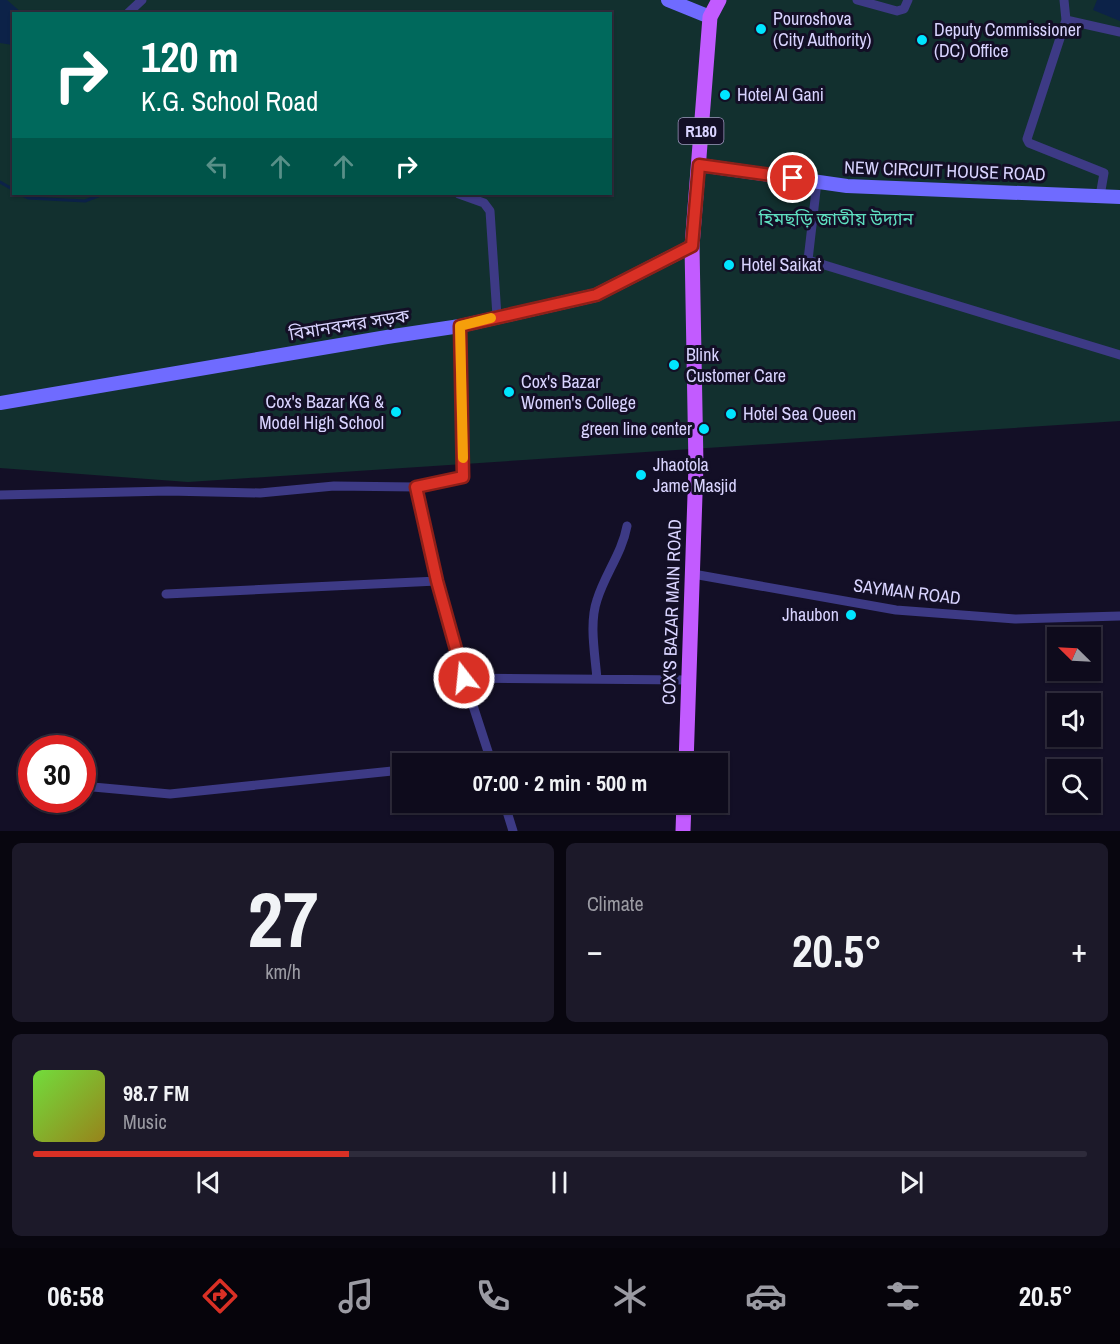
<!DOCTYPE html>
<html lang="en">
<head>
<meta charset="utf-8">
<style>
  body { margin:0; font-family:"Archivo Narrow","Noto Sans Bengali",sans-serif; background:#1c1929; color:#f1f3f6; height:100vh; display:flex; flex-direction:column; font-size:22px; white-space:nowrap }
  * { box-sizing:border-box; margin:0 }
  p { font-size:20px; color:#9b9ba3 }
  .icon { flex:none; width:33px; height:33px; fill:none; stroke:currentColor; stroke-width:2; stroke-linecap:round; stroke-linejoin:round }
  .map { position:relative; height:831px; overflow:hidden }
  .drawer { display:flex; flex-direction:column; gap:12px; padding:12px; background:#08060f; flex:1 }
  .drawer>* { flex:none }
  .hud { position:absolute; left:12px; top:12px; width:600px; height:183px; border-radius:0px; box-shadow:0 2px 4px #0004,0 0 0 2px #2e2b3b; background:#00695c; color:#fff; overflow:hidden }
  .needle { width:39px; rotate:294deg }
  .tools { position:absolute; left:1047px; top:627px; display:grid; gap:12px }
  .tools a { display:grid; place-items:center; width:54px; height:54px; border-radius:0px; background:#0e0b1c; box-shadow:0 2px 4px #0004,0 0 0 2px #2e2b3b; font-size:30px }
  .speed { position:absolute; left:18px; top:735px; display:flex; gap:12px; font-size:30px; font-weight:700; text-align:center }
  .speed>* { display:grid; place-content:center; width:78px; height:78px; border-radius:50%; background:#0e0b1c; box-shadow:0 2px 4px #0004,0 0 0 2px #2e2b3b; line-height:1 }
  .speed .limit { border:9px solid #d22; background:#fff; color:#111 }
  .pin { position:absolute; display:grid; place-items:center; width:51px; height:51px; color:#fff; margin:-26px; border:3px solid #fff; border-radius:50%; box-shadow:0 2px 6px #0007 }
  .me { position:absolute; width:66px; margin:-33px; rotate:344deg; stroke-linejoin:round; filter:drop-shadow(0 0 4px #0008) }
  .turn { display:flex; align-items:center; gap:21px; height:126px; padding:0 30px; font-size:27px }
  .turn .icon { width:78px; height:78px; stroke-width:2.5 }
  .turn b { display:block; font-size:42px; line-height:51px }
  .lanes { display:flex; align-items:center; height:57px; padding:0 30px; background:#0003; justify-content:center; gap:30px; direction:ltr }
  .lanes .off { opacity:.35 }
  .big { font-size:45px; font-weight:700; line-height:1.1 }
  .drawer .card { flex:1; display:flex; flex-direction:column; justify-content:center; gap:9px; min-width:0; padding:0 21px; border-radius:9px; background:#1c1929 }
  .drawer .dial { align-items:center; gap:0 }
  .dial b { font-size:78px; line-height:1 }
  .song { display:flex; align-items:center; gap:18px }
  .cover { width:72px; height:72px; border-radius:9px; background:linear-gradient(135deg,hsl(100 70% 55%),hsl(50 70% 35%)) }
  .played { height:6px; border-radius:3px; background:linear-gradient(90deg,#d93025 30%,#2e2b3b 30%) }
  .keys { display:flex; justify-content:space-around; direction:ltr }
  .heat { display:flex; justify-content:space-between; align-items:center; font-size:33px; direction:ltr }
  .drawer .tiles { flex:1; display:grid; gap:12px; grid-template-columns:1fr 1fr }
  .card:last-child { grid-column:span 2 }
  .trip { position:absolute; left:392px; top:753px; width:336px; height:60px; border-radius:0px; background:#0e0b1c; box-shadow:0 2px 4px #0004,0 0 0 2px #2e2b3b; font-weight:700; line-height:60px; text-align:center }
  .dock { display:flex; height:96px; justify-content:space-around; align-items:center; background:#06040b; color:#9b9ba3 }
  .dock .icon { width:42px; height:42px }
  .dock .on { color:#d93025 }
  .dock b { font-size:27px; color:#f1f3f6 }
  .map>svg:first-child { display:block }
</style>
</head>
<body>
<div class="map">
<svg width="1120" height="831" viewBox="0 0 1120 831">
  <rect width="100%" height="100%" fill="#130f26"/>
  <path fill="#12302f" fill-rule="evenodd" d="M0 0H1120V421L188 482 0 468ZM14 14H610V194H14Z"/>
  <path fill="#0c2248" d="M0 0H7L22 13 14 14 13 45 0 43Z
    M1097 0H1120V21L1093 10Z"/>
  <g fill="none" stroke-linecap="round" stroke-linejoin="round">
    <path stroke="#0c2248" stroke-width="3" d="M0 182 14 190
      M20 194 28 198 85 201 103 194"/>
    <path stroke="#3d3a85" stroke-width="9" d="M857 0 897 11 904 9 908 0
      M1064 0 1066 20 1027 139 1029 143 1104 173 1100 196
      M127 14 142 0
      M1066 20 1120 32
      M817 182 808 260 1120 355
      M459 194 484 203 490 211 497 316
      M416 487 437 581 464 678 492 764
      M0 495 168 491 260 493 334 486 416 487 463 477 460 326
      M693 574 896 610 1015 619 1120 616
      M166 594 437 581
      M464 678 689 680
      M597 679C595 654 589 623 597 600 605 574 622 553 627 526
      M443 764 490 757
      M82 786 170 794 402 770
      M504 802 513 831"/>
    <path stroke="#6f6bff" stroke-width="14" d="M668 0 710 17
      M699 165 847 186 1120 197
      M0 403 387 337 460 326 596 295 692 246"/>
    <path stroke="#c25bff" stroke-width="15" d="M686 764 696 465 692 246 710 17 719 0
      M683 831 684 802"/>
  </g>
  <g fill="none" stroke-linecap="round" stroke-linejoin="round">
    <defs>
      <path id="route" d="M464 678 437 581 416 487 463 477 460 326 596 295 692 246 699 165 793 178"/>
    </defs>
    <use href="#route" stroke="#8d1f18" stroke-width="15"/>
    <use href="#route" stroke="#d93025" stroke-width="10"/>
    <path stroke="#f59e0b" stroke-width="10" d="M463 458 460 326 491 318"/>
  </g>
  <g fill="#00e5ff" stroke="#130f26" stroke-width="2">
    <circle cx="761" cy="29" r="6"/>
    <circle cx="922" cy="40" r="6"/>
    <circle cx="725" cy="95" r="6"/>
    <circle cx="729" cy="265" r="6"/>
    <circle cx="674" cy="365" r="6"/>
    <circle cx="509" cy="392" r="6"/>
    <circle cx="396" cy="412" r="6"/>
    <circle cx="731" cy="414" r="6"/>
    <circle cx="704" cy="429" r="6"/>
    <circle cx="641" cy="475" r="6"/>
    <circle cx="851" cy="615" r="6"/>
  </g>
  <g text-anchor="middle" stroke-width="6" stroke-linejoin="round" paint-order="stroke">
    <rect fill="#130f26" stroke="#9e99be" stroke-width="1.5" x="678.5" y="118" width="45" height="26" rx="4.5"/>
    <g font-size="16" font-weight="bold" fill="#d9d4ff">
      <text x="701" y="137">R180</text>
    </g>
    <g font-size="18" fill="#d9d4ff" stroke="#130f26" text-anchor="start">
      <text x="773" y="25">Pouroshova<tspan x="773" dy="21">(City Authority)</tspan></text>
      <text x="934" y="36">Deputy Commissioner<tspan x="934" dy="21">(DC) Office</tspan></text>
      <text x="737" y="101">Hotel Al Gani</text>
      <text x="741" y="271">Hotel Saikat</text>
      <text x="686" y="361">Blink<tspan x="686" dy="21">Customer Care</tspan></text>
      <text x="521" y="388">Cox's Bazar<tspan x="521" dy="21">Women's College</tspan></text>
      <text x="384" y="408" text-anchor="end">Cox's Bazar KG &amp;<tspan x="384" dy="21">Model High School</tspan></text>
      <text x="743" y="420">Hotel Sea Queen</text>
      <text x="692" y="435" text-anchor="end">green line center</text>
      <text x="653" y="471">Jhaotola<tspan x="653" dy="21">Jame Masjid</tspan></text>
      <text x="839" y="621" text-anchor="end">Jhaubon</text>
    </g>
    <g font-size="18" fill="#d9d4ff" stroke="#130f26">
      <text transform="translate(945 171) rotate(2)" y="6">NEW CIRCUIT HOUSE ROAD</text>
      <text transform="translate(349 325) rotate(-9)" y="6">বিমানবন্দর সড়ক</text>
      <text transform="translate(907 592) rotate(7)" y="6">SAYMAN ROAD</text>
      <text transform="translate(672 612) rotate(-88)" y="6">COX'S BAZAR MAIN ROAD</text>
    </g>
    <g font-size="18" fill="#5fe0c0" stroke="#130f26">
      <text x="836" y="225">হিমছড়ি জাতীয় উদ্যান</text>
    </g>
  </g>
</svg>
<div class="tools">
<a><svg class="needle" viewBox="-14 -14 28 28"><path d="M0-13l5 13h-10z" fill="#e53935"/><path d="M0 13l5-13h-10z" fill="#9b9ba3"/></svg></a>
<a><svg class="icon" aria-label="sound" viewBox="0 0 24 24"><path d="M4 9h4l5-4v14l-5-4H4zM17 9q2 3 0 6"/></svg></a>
<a><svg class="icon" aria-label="search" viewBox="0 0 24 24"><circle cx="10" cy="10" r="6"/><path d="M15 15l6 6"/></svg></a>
</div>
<div class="speed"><div class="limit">30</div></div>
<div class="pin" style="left:793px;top:178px;background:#d93025"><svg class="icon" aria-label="arrive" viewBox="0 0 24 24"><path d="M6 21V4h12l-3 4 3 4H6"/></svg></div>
<svg class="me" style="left:464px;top:678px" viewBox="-20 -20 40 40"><circle r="17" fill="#d93025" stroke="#fff" stroke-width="3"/><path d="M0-11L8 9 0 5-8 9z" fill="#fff"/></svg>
<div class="trip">07:00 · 2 min · 500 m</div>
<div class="hud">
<div class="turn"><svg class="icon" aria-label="right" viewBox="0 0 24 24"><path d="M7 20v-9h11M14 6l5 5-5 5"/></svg><div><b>120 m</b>K.G. School Road</div></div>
<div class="lanes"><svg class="icon off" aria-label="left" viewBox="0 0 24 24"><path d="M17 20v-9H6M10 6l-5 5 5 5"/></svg><svg class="icon off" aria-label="ahead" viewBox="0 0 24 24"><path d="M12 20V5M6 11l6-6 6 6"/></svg><svg class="icon off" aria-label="ahead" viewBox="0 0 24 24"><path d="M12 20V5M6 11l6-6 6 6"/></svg><svg class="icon" aria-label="right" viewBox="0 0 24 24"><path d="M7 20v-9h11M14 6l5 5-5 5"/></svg></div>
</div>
</div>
<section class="drawer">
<div class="tiles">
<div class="card dial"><b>27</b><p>km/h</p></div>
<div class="card"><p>Climate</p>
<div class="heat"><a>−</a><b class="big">20.5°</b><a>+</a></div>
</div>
<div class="card">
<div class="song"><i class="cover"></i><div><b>98.7 FM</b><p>Music</p></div></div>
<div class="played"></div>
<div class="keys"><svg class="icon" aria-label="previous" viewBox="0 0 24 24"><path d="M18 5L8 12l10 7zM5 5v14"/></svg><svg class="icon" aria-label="pause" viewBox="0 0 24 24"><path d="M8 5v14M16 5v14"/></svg><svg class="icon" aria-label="next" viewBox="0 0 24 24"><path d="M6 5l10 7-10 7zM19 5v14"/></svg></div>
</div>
</div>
</section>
<nav class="dock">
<b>06:58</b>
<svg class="icon on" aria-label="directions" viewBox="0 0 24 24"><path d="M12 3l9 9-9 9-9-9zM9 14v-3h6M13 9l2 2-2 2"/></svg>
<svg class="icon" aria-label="music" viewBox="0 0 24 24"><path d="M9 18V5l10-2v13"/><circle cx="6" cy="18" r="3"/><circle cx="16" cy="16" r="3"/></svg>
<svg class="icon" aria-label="phone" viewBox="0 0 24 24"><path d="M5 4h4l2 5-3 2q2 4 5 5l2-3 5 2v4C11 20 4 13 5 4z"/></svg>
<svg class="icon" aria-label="climate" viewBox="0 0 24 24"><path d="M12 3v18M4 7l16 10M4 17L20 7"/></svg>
<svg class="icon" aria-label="car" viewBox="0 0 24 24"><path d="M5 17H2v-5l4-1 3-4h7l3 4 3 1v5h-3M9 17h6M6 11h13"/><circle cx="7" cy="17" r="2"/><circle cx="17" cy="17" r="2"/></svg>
<svg class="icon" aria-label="filters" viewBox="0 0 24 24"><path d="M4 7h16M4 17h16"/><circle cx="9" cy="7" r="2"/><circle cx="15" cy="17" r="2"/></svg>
<b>20.5°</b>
</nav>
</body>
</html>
